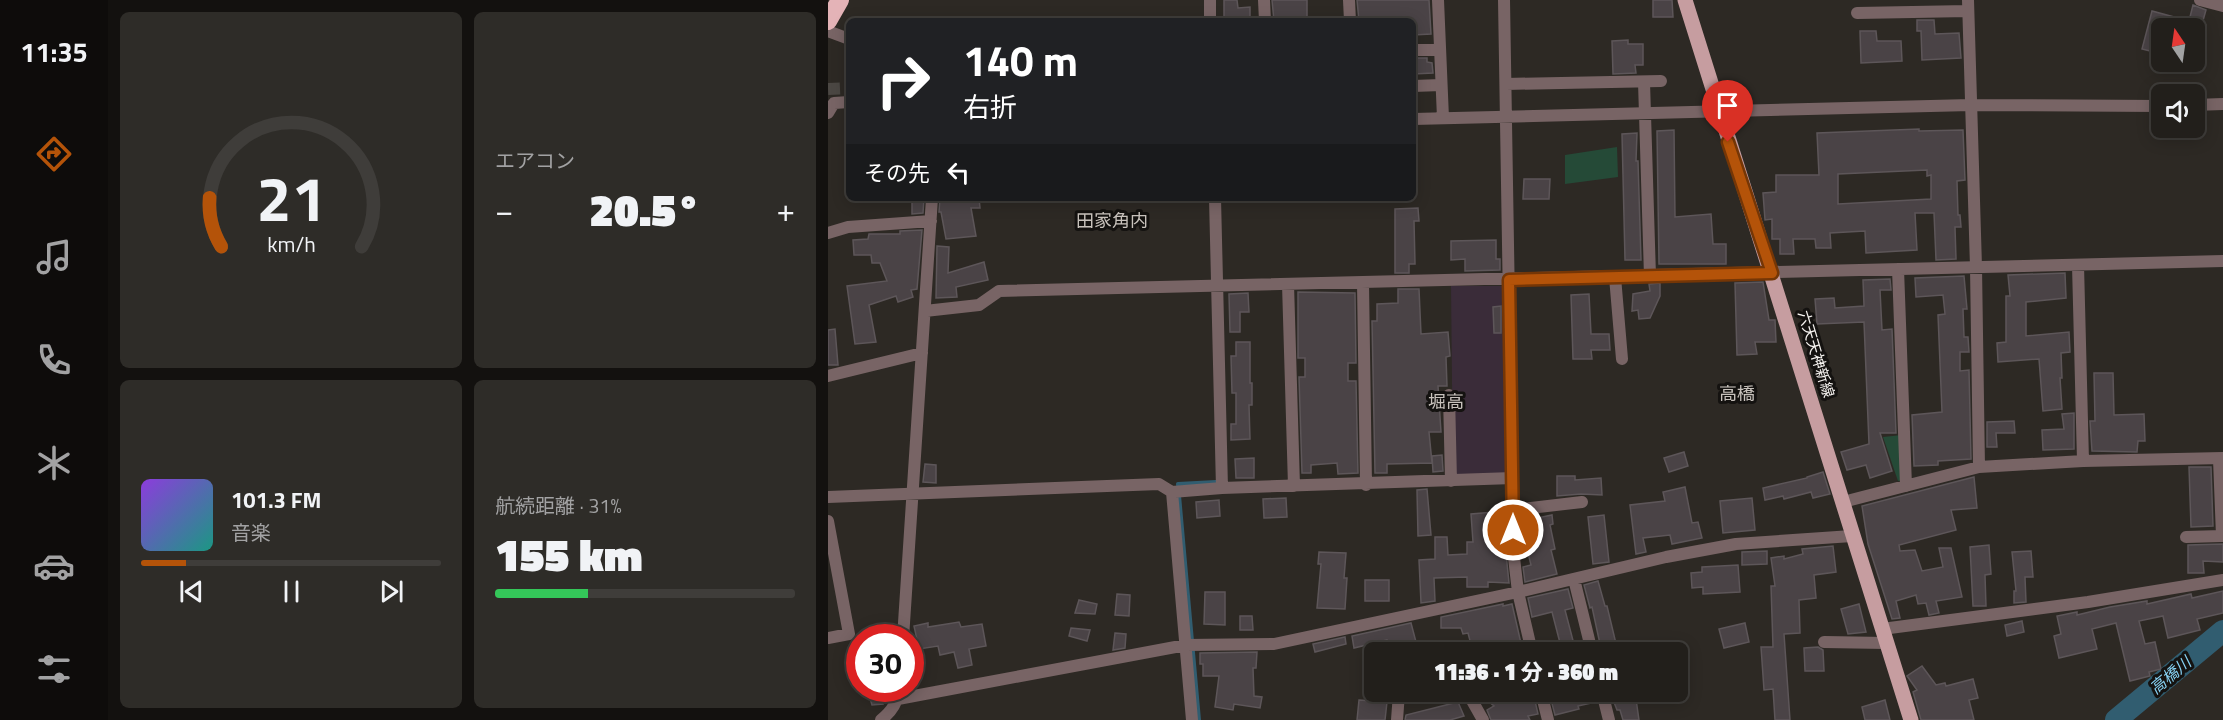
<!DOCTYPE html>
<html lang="ja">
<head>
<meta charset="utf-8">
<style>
  body { margin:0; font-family:"Titillium Web","Noto Sans JP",sans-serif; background:#2e2c28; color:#f1f3f6; height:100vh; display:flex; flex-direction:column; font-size:22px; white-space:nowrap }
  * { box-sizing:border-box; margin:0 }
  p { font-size:20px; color:#a2a2a3 }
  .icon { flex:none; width:33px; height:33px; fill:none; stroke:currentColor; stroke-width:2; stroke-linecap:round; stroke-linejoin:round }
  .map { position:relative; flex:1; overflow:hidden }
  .drawer { display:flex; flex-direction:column; gap:12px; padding:12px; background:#13110f; width:720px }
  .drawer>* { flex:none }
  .top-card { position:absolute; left:18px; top:18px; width:570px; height:183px; border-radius:9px; box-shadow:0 3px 15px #0003,0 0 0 2px #3f3d3a; background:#202124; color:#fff; overflow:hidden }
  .needle { width:39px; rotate:347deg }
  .tools { position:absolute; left:1323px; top:18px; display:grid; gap:12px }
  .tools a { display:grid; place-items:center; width:54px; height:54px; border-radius:9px; background:#221f1b; box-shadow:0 3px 15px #0003,0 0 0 2px #3f3d3a; font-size:30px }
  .speed { position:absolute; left:18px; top:624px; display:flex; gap:12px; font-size:30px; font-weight:700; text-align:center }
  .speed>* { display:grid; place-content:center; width:78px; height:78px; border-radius:50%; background:#221f1b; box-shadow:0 3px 15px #0003,0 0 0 2px #3f3d3a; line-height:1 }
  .speed .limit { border:9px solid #d22; background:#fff; color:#111 }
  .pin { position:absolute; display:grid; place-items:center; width:51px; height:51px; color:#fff; margin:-62px -26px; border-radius:50% 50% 50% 0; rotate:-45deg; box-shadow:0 0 6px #0007 }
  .pin .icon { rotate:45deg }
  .me { position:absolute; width:66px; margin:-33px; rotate:0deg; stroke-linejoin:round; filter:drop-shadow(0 0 4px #0008) }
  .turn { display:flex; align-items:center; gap:21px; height:126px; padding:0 18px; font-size:27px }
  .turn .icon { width:78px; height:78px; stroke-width:2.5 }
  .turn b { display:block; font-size:42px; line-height:51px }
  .then { display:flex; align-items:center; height:57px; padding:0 18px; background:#0003; gap:12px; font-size:22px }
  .big { font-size:45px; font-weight:800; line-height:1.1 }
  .drawer .tile { flex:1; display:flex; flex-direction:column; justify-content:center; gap:9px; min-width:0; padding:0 21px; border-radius:9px; background:#2e2c28 }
  .drawer .dial { align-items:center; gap:0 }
  .dial svg { height:156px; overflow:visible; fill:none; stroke:#3f3d3a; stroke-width:7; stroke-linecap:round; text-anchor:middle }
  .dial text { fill:#f1f3f6; stroke:none }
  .song { display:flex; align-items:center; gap:18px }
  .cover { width:72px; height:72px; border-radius:9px; background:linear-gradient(135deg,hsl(270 70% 55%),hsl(170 70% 35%)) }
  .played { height:6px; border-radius:3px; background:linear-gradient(90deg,#b45309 15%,#3f3d3a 15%) }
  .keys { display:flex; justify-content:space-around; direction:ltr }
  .heat { display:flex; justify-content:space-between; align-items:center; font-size:33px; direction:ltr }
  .charge { height:9px; border-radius:4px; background:linear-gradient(90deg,#34c759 31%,#3f3d3a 0) }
  .drawer .tiles { flex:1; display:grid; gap:12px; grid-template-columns:repeat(2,1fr) }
  .trip { position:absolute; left:536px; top:642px; width:324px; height:60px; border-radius:9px; background:#221f1b; box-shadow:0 3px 15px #0003,0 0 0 2px #3f3d3a; font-weight:800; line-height:60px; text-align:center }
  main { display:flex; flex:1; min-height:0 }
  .tabs { display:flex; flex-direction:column; width:108px; justify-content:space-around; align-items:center; background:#0e0c0b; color:#a2a2a3 }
  .tabs .icon { width:42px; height:42px }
  .tabs .on { color:#b45309 }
  .tabs b { font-size:27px; color:#f1f3f6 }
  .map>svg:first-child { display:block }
</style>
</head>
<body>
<main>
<nav class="tabs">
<b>11:35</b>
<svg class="icon on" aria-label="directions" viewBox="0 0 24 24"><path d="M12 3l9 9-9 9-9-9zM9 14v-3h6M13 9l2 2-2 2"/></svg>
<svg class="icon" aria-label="music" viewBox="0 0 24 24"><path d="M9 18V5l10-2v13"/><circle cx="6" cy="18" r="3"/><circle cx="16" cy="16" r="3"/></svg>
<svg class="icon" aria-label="phone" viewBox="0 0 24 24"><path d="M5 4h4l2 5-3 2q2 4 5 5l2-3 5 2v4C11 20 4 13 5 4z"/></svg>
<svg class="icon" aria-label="climate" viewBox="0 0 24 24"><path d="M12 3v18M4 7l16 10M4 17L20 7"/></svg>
<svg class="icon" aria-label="car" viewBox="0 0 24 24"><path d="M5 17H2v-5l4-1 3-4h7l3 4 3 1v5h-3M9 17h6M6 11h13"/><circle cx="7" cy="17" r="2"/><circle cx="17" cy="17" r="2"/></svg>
<svg class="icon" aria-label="filters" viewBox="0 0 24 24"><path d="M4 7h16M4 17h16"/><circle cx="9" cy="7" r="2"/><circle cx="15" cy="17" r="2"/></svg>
</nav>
<section class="drawer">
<div class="tiles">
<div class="tile dial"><svg viewBox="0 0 100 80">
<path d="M14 69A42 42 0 1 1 86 69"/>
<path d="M14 69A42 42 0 0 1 8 44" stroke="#b45309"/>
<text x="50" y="56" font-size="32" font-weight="700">21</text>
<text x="50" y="72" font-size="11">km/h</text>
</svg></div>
<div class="tile"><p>エアコン</p>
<div class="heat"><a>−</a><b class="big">20.5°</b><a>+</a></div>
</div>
<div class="tile">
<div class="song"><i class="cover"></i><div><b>101.3 FM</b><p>音楽</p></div></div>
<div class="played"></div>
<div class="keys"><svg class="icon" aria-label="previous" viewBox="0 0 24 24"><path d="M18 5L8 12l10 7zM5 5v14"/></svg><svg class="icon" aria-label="pause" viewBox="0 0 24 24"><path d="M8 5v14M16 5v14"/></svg><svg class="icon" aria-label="next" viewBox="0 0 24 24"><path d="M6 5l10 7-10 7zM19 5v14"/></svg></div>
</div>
<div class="tile"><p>航続距離 · 31%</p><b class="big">155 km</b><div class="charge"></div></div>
</div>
</section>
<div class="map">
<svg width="1395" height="720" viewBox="0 0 1395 720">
  <rect width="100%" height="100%" fill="#2d2924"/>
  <path fill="#3a2c39" d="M623 286H675L681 475 625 476Z"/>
  <path fill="#254a37" d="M789 147 790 177 737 184V155Z
    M1074 435 1076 480 1070 481 1055 437Z"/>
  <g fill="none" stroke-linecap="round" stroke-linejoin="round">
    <path stroke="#315d70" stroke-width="4" d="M371 720 350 484 388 482"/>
    <path stroke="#315d70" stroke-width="22" d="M1288 720 1395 631"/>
  </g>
  <path fill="#4a4346" stroke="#5d5659" stroke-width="1.5" fill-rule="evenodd" d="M396 0H409L410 8 422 7V21H396Z
    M444 0H479V21H446Z
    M529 0H601L603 34 585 35V21H531Z
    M825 0H844L845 17H825Z
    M1365 5 1378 10 1374 24 1378 25V28H1334V54L1314 49 1324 11 1361 21Z
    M1089 20H1106L1107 34 1131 33 1133 58 1094 60 1093 31H1089Z
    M1032 31H1048L1049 41H1073L1074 61 1033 63Z
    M800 40V44H815V65H807L808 73 785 74 784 41Z
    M585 58H599V62L604 63 605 73 585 74Z
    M1091 129V131L1135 130 1137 180 1129 181 1130 215H1132L1133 227H1127L1128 259 1108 260 1106 213H1087L1089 250 1038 253 1037 231 1002 233 1003 248H988L987 239H965L966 254H952V239H944V219L937 220 935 193 948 192V175H991L989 133ZM1099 170V176L1103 175V199L1010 204V174Z
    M846 130 847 217 883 214 885 244H898V264H831L829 131Z
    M809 133 808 161H810L813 260H797L794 134Z
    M696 179H722L721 199H695Z
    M84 198H96L95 213 84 214Z
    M112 198H151L152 208H143L148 236 118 239 113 212H111Z
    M590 208 591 221H586L587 264H581V273H567V209Z
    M94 230 89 289 83 290 85 297 70 302 68 296 41 305 48 342 27 344 19 286 59 281 52 263H44L43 255H26L25 240 40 239 41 234H72V231Z
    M668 240V259H672V270L637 271V259L623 260V241Z
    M109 246 121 247 120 273 156 262 160 280 128 287 129 297 108 298Z
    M1237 273 1238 298 1198 302V336L1241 332 1242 352 1233 353 1234 378H1232L1234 409 1215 411 1211 359 1170 362 1169 343 1178 342V296H1182L1180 275Z
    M1136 276 1139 309H1135L1136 337H1140L1141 352H1132V371L1141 370 1143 459 1110 461V465L1086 466 1084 415 1114 412 1110 315 1117 314 1115 295 1088 297 1087 278Z
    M1062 279 1063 290H1052L1054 330 1064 329 1068 433H1052L1064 471 1042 478 1038 465 1019 470 1013 452 1041 444 1036 322 989 324 987 299 1006 298 1007 308 1036 306 1035 280Z
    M935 282 941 320H947L948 342H927L929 354 909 355 907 283Z
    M832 283V296L822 318 811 319 810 310 804 311 805 294 822 291 821 284Z
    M570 289H591L593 334 620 332 622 356 618 357 619 386H610L613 432H601L604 463 559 464V473H547L544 321H549V304L570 303Z
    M470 292 527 293 528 363H520V381H528L530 473 510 474 509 463 483 465V473H474L471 377H477V358H470Z
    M420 293 421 312H412V332H402L401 294Z
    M761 294 763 334H781L782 350H763L764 359H745L743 295Z
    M673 306V333H666L665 307Z
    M7 329 10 365H0V330Z
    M408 342H422V383H424V405H421L422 439 403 440V424H408V393H404L403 356H408Z
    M1266 373H1285L1286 415 1316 414 1317 441H1310L1309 452 1264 451 1262 421H1267Z
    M1246 413V449L1215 450 1214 430 1236 429 1234 414Z
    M1186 421 1187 433H1168L1169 447H1159V422Z
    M856 452 860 466 841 472 836 458Z
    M614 455 615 471 605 472 604 456Z
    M426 458V478H408L407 459Z
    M97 464 108 465V483L95 482Z
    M1361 467H1383L1385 526 1363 527Z
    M995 472 1002 494 985 498 983 492 956 499 955 496 937 500 935 488 979 478V477Z
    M729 476H747V480L773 478 774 495 753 494 729 496Z
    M1146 477 1149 508 1123 510 1128 530 1071 545 1072 551 1087 550 1094 571 1115 567 1111 548H1123L1134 597 1108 601 1111 613 1101 615 1098 603 1090 604 1088 595 1068 601 1072 618 1064 619 1040 544 1034 506Z
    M857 487 864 523 870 522 874 538 844 544 842 535 815 538 818 552 808 554 802 505 837 501 835 492Z
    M599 489 603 535 590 536 589 490Z
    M458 498 459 517 436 518 435 499Z
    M924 498 927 530 895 533 892 501Z
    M391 500 392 516 369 518 368 502Z
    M666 512 668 543H677L681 583 660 582V587H639V577L606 578 607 601 593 603 591 560 607 559V537H619L620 555 639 554V542H645L643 514Z
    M724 515 725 524 722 525 727 549 723 550 729 574 697 582 695 567 703 565 696 537 712 533 709 518Z
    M776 515 781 562 765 564 760 517Z
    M1395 544V562L1375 561 1376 573H1360V545Z
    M1161 545 1163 574 1157 575 1158 606H1145L1142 547Z
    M1005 546 1008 572 986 575 988 598 971 600 972 633 956 634 962 720H947L945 689 936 690 933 647H945L943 586H947L943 558 956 556V559L975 554 974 549Z
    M939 551V564L914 565V552Z
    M1203 551 1205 577H1197L1198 602 1186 603V591H1188L1184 552Z
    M491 552 518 553 516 578H519L517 609 489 608 493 564H490Z
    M910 565 912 592 875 594V587L864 588 863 573 874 572V567Z
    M537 580H561V601H537Z
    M770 581 777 606H779L790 652H772L771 645 772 644 764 607 762 608 756 585Z
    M740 589 745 608 737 610 748 652H712L711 648 732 643 724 612 704 617 700 598Z
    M1395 591V613L1369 619 1372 630 1340 638 1335 616 1311 621 1317 644 1327 642 1333 669 1321 672 1322 676 1302 681 1288 623 1264 629 1269 649 1231 658 1226 636 1233 634 1229 616 1249 612V615L1282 607 1319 601V604L1363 594 1364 598Z
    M377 592H397V625L376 624Z
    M289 594 302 595 301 616 287 615Z
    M251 600 269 604 267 614 247 613Z
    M675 604V606L684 604 695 652H645L640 633 635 634 633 628H613V617Z
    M1031 604 1038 632 1020 634 1013 609Z
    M412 616H424L425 630H412Z
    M1194 621 1196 632 1179 636 1177 625Z
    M131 622 133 627 154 624 158 646 141 649 144 665 130 668 126 652 112 655 110 646 91 649 86 626 100 623V627Z
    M583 623 588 642 562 649 559 640 526 648 524 636Z
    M917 623 921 642 896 648 891 629Z
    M243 628 262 630 259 641 241 636Z
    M287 633 298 634 297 648 285 650Z
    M517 637 518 644 487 652 485 644Z
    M990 647 995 650 996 671H977L976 648Z
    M429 652 428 668H425L426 696 434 697 432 708 406 704 405 710 387 707 391 676H375V664H372V653Z
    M1094 666 1108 685 1117 683 1118 686 1145 679 1150 698 1141 700 1146 720H1093L1085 692 1089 690 1079 676Z
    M39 688H52L55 704 44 705Z
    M649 692H705L710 714 700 716 702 720H663L659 710 666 706Z
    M721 692H766L768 702 750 706 751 709 727 715Z
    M782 692H807L811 720H795L792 710H789Z
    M531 700 559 702 557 720H529Z
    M1057 700 1062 720H1037L1034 707Z
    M630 702 636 716 622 720H577L578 715Z"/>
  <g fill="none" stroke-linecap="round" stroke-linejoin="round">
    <path stroke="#4b4743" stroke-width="12" stroke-dasharray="12 6" stroke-linecap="butt" d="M0 89 21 88"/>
    <path stroke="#786465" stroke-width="12" d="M382 0V21
      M436 0 437 21
      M521 0 522 21
      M610 0 615 118
      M676 0 685 549 690 592 704 652
      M1140 0 1148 267 1151 467
      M1372 0 1395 6
      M1029 13 1140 11
      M0 31 21 39
      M585 50H611
      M816 82 822 276
      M678 84 833 81
      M585 86 613 85
      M1366 105 1395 104
      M0 113 6 103 21 102
      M585 119 1143 105 1334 106
      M387 198 394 488
      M0 233 20 227 103 221
      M1250 265 1255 461
      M1070 269 1078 486
      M787 277 794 359
      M535 283 538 485
      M460 284 466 486
      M97 311 151 305 171 291 1395 261
      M0 376 94 353
      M621 395 623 481
      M344 492 364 720
      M0 497 331 484 344 492 394 488 685 478
      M1015 502 1151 467 1255 461 1395 458
      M685 510 754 502
      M0 521 21 634 0 638
      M1358 537 1394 536 1391 459
      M746 579 764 652
      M1054 629 1260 602 1395 580
      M75 638 104 198
      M996 642 1058 643
      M713 692 720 720
      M774 692 781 720
      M70 699 358 645 446 644 690 592 838 557 908 544 1024 536
      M53 720C64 711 70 702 71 688
      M569 720 571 693 611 696 628 692 642 697 655 720"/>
    <path stroke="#c69da0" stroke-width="15" d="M857 0 1083 720"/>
    <path stroke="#e4b3b7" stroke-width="18" d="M0 21 12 0"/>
  </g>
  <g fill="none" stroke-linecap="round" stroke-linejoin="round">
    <defs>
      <path id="route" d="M685 530 681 280 944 273 900 142"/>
    </defs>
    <use href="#route" stroke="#753606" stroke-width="15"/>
    <use href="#route" stroke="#b45309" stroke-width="10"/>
  </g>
  <g text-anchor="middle" stroke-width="6" stroke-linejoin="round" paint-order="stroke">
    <g font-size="15" fill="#f6f3f0" stroke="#141210">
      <text transform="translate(988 354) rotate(73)" y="5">六天天神新線</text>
    </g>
    <g font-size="16" font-style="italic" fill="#87d2f4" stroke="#141210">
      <text transform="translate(1342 675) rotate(-40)" y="6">高橋川</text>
    </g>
    <g font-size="18" fill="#c8c2bc" stroke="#141210">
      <text x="284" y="227">田家角内</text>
      <text x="909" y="400">高橋</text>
      <text x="618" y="408">堀高</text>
    </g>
  </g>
</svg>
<div class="tools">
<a><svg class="needle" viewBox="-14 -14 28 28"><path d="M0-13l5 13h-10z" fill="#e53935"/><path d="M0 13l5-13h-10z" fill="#a2a2a3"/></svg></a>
<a><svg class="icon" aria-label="sound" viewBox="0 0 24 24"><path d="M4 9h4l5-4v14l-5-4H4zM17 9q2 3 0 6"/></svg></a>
</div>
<div class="speed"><div class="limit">30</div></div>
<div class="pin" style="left:900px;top:142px;background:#d93025"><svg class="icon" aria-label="arrive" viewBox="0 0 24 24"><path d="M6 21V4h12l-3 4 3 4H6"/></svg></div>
<svg class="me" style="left:685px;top:530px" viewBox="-20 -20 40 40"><circle r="17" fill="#b45309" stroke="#fff" stroke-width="3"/><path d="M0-11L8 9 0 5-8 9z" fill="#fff"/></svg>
<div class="trip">11:36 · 1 分 · 360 m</div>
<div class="top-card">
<div class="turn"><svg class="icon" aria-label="right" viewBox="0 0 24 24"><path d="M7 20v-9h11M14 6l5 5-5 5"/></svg><div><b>140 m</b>右折</div></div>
<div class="then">その先<svg class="icon" aria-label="left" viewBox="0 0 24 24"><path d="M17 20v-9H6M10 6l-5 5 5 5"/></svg></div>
</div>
</div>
</main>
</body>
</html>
